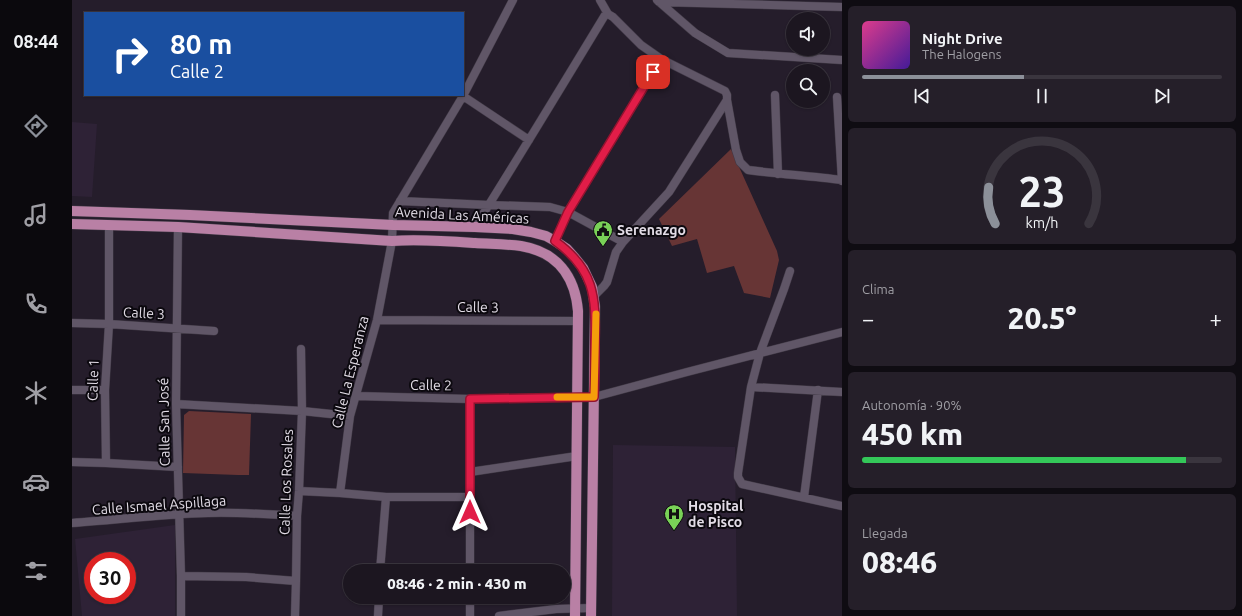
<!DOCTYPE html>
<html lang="es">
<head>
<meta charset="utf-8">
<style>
  body { margin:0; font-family:Ubuntu,sans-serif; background:#251f29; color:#f1f3f6; height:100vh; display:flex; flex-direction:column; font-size:15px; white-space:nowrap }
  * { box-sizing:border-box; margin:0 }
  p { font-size:13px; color:#a09fa5 }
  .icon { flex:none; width:22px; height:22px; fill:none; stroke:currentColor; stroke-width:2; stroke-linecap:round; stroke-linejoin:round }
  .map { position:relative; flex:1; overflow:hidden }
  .drawer { display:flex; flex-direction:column; gap:6px; padding:6px; background:#0f0c12; width:400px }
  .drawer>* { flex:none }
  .top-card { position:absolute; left:12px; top:12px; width:380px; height:84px; border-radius:0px; box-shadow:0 1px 3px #0004,0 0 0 1px #3a353e; background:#1a4fa0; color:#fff; overflow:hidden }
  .buttons { position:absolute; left:714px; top:12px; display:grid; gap:8px }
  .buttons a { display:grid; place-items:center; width:44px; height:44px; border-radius:50%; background:#1c1620; box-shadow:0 1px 3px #0004,0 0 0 1px #3a353e; font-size:20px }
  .speed { position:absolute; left:12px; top:552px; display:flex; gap:8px; font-size:20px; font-weight:700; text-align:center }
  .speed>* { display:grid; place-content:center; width:52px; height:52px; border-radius:50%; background:#1c1620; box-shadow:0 1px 3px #0004,0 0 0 1px #3a353e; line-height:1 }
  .speed .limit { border:6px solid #d22; background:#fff; color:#111 }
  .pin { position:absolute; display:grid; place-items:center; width:34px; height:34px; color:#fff; margin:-17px; border-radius:8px; box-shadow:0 2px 6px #0006 }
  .me { position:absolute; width:44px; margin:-22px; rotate:0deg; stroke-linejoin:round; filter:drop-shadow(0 0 3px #0008) }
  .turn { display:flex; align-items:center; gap:14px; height:84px; padding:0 20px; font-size:18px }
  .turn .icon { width:52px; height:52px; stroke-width:2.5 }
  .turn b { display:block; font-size:28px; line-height:34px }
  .big { font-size:30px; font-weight:800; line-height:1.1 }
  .drawer .widget { flex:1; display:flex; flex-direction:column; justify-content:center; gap:6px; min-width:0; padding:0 14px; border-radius:6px; background:#251f29 }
  .drawer .dial { align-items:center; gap:0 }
  .dial svg { height:104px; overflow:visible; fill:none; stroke:#3a353e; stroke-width:7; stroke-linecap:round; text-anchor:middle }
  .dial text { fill:#f1f3f6; stroke:none }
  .song { display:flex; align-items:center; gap:12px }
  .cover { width:48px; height:48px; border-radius:6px; background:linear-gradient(135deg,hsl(330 70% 55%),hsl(260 70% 35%)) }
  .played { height:4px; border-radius:2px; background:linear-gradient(90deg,#8c9099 45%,#3a353e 45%) }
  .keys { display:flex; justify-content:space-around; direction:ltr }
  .heat { display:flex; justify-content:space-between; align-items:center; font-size:22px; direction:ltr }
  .charge { height:6px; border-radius:3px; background:linear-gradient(90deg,#34c759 90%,#3a353e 0) }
  .trip { position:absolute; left:271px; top:564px; width:228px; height:40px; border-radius:20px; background:#1c1620; box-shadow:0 1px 3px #0004,0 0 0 1px #3a353e; font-weight:800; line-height:40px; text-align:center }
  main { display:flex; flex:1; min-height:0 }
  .menu { display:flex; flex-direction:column; width:72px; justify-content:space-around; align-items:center; background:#0b090d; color:#a09fa5 }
  .menu .icon { width:28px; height:28px }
  .menu .current { color:#8c9099 }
  .menu b { font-size:18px; color:#f1f3f6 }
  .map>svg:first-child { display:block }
</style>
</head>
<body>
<main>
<nav class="menu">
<b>08:44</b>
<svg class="icon current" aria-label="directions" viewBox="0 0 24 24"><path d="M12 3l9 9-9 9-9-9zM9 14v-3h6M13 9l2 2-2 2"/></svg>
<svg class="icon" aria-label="music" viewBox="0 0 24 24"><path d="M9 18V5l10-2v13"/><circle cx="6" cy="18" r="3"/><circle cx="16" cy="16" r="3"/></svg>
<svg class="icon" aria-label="phone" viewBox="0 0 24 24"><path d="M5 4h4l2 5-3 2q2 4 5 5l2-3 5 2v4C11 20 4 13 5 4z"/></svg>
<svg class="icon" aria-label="climate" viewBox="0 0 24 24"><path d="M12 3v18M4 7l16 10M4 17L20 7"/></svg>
<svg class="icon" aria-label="car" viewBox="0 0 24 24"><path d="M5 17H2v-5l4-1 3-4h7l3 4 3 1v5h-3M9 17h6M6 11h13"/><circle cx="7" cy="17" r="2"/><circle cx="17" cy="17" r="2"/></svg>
<svg class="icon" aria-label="filters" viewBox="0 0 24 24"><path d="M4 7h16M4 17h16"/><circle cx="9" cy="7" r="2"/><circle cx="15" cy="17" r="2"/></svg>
</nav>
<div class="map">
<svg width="770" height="616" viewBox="0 0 770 616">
  <rect width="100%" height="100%" fill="#251d2b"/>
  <path fill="#2e2236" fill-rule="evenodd" d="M0 122 25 124 20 197 0 196Z
    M541 445 663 447 665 616H540Z
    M103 525V616H10L3 539ZM21 561H55V595H21Z"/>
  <path fill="#673535" d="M659 149 705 251 707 260 698 298 672 293 662 266 635 273 625 239 600 246 587 219Z
    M117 411 179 414 177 475H166L111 473 112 415Z"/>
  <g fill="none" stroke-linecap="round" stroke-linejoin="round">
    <defs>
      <path id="minor" d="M528 0 536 14
        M585 0 623 33 656 53 770 60
        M587 2 770 7
        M703 95 706 174
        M391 96 457 140
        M765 97 770 181
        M655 100 664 150 668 162 676 170C707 174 739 176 770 180
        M328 201 417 205 478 207 496 212 551 242 597 192 655 100V95L653 91 589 59 569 45 541 17 536 14 533 15C490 86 447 157 403 227
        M37 225V324L33 390 34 463 106 467
        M106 227 104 404 109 576V616
        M483 241 496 212 589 59
        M718 271 712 289 688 353 679 387 666 473V477L670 484 770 506
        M522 296 532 286 535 282 544 252 551 242
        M305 320 506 321
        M0 323 37 324 142 331
        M679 387 770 392
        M0 390H33
        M284 396 398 399 522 397 615 372 770 332
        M104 404 230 411 278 416
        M0 462 34 463
        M398 472 505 456
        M227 491 268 493 278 416 305 320 320 241 321 213 391 96 441 0
        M268 493 314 497H398
        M732 497 746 390
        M0 523C45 520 91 514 136 513 166 512 195 514 225 516
        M308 571 314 497
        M398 571V399
        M109 576 174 577 224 581
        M398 597V616
        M223 616 224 581 225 516 227 491 230 411 229 349
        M306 616 307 597
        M427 616 484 609 519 608"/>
      <path id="primary" d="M0 211 118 215 321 225 403 227 441 229 459 232 474 236 483 241 495 249 503 258 511 268 520 287 523 307 519 616
        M0 224 106 227 320 241C348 239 375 241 403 243 418 244 434 244 449 246 485 252 503 276 506 311L503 616"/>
    </defs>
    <use href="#minor" stroke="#413a46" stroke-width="9"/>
    <use href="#primary" stroke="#413a46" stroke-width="11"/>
    <use href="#minor" stroke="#605667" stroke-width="8"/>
    <use href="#primary" stroke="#b980a5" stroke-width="10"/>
  </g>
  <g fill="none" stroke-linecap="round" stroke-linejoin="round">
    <defs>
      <path id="route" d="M398 512V399L522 397C523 379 523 360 523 341 524 296 522 269 483 241L496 212 581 72"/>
    </defs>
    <use href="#route" stroke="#92132f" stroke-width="10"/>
    <use href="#route" stroke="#e11d48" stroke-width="7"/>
    <path stroke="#f59e0b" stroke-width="7" d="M485 397H522L524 314"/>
  </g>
  <defs>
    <symbol id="civic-pin" viewBox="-11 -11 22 30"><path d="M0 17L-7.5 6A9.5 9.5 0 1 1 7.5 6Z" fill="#79d157" stroke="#0c090f"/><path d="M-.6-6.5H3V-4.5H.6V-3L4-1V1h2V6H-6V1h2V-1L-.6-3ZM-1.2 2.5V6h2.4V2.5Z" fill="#111"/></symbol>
    <symbol id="hospital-pin" viewBox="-11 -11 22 30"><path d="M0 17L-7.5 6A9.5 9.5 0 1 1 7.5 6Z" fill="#79d157" stroke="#0c090f"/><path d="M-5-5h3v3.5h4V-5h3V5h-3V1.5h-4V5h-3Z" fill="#111"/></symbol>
  </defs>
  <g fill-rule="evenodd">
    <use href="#civic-pin" x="520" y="219" width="22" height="30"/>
    <use href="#hospital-pin" x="591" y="503" width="22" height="30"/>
  </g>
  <g text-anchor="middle" stroke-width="4" stroke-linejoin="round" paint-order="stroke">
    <g font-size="14" fill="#e2dce6" stroke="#0c090f">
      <text transform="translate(390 215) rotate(3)" y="5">Avenida Las Américas</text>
      <text transform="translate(406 307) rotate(1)" y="5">Calle 3</text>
      <text transform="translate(72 313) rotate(3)" y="5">Calle 3</text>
      <text transform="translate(278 372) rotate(-76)" y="5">Calle La Esperanza</text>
      <text transform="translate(21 380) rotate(-88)" y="5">Calle 1</text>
      <text transform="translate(359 385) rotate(1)" y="5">Calle 2</text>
      <text transform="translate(92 422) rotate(-91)" y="5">Calle San José</text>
      <text transform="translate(214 482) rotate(-88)" y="5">Calle Los Rosales</text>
      <text transform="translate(87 505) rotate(-4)" y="5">Calle Ismael Aspillaga</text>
    </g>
    <g font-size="14" font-weight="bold" fill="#e2dce6" stroke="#0c090f" text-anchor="start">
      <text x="545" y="235">Serenazgo</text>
      <text x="616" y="511">Hospital<tspan x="616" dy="16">de Pisco</tspan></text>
    </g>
  </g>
</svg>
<div class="buttons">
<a><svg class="icon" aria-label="sound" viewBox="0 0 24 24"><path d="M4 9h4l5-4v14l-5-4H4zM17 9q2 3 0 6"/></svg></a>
<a><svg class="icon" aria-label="search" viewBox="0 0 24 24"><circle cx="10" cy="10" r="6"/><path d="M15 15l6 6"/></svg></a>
</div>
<div class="speed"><div class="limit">30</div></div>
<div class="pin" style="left:581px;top:72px;background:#d93025"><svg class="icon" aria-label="arrive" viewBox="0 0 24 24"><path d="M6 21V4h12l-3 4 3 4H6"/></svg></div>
<svg class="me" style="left:398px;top:512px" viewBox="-20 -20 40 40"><path d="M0-17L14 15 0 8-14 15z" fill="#e11d48" stroke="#fff" stroke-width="4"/></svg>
<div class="trip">08:46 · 2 min · 430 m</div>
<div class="top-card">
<div class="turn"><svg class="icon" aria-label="right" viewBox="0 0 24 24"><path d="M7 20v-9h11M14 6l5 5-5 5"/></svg><div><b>80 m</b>Calle 2</div></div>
</div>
</div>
<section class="drawer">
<div class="widget">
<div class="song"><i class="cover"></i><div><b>Night Drive</b><p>The Halogens</p></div></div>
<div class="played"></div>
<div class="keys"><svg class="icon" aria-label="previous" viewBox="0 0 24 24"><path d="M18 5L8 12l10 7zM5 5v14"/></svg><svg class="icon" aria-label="pause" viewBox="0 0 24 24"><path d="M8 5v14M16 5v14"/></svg><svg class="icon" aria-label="next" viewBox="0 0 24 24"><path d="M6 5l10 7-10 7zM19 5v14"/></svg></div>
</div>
<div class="widget dial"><svg viewBox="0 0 100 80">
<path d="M14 69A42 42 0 1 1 86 69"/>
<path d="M14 69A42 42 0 0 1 9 41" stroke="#8c9099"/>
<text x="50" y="56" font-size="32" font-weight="700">23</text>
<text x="50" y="72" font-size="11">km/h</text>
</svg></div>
<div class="widget"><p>Clima</p>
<div class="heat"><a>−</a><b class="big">20.5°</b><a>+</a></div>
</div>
<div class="widget"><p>Autonomía · 90%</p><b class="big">450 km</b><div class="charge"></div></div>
<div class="widget"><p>Llegada</p><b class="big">08:46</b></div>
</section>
</main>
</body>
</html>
